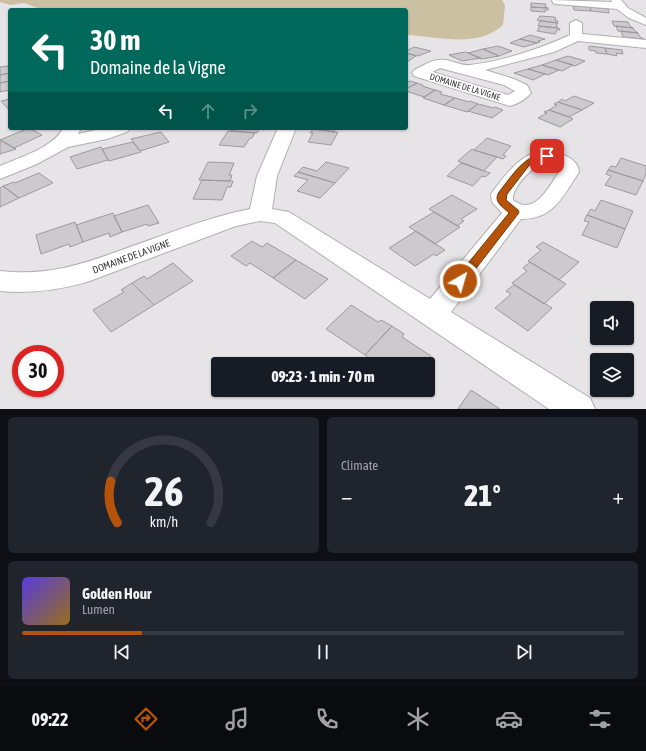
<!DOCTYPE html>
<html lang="en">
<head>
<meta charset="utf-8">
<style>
  body { margin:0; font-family:"Asap Condensed",sans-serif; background:#20242c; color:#f1f3f6; height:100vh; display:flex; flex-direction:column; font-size:15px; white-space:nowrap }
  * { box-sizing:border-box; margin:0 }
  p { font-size:13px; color:#9ea1a6 }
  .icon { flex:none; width:22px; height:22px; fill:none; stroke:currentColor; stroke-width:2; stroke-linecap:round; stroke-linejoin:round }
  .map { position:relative; height:409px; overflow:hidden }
  .sheet { display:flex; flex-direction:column; gap:8px; padding:8px; background:#0d0f14; flex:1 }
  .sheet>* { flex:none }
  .top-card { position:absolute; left:8px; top:8px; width:400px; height:122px; border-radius:4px; box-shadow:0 1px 3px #0004; background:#00695c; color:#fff; overflow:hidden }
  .buttons { position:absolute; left:590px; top:301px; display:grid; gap:8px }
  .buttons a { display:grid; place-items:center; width:44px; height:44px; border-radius:4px; background:#171b24; box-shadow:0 1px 3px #0004; font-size:20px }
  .speed { position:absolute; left:12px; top:345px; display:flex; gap:8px; font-size:20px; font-weight:700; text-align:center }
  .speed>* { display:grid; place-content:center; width:52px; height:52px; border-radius:50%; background:#171b24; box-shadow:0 1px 3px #0004; line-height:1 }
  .speed .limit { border:6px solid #d22; background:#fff; color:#111 }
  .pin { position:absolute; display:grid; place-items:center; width:34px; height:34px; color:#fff; margin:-17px; border-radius:8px; box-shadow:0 2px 6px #0006 }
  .me { position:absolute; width:44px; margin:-22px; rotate:38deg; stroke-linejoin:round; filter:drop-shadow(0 0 3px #0008) }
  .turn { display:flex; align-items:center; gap:14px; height:84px; padding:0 16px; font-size:18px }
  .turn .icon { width:52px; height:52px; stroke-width:2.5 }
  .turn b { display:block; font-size:28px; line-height:34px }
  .lanes { display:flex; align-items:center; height:38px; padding:0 16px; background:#0003; justify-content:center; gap:20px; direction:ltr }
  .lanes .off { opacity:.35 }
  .big { font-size:30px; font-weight:800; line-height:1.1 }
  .sheet .card { flex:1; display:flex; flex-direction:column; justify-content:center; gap:6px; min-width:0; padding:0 14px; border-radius:6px; background:#20242c }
  .sheet .dial { align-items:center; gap:0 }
  .dial svg { height:104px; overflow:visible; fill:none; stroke:#363941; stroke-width:7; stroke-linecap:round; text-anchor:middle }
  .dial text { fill:#f1f3f6; stroke:none }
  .song { display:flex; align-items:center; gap:12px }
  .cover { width:48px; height:48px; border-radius:6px; background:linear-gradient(135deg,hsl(250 70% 55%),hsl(40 70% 35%)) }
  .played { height:4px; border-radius:2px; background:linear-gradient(90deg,#b45309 20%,#363941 20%) }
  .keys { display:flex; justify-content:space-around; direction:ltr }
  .heat { display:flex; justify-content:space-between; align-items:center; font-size:22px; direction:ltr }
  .sheet .tiles { flex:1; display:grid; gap:8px; grid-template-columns:1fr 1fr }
  .card:last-child { grid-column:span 2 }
  .trip { position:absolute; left:211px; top:357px; width:224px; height:40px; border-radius:4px; background:#171b24; box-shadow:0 1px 3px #0004; font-weight:800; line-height:40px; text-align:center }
  .dock { display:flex; height:64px; justify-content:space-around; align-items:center; background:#090b0e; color:#9ea1a6 }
  .dock .icon { width:28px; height:28px }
  .dock .current { color:#b45309 }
  .dock b { font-size:18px; color:#f1f3f6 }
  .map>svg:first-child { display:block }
</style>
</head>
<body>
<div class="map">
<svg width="646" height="409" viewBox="0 0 646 409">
  <rect width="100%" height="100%" fill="#e6e4e7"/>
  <path fill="#ccc0a2" d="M0 0H502L505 5 503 25C477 49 437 36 406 35V10H43L24 3 10 5 0 2Z"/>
  <path fill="#cccacd" stroke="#9c9a9d" d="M531 3 546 4 545 7 548 8 531 7Z
    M573 6 590 7 591 11 574 10Z
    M531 7 548 8V10H545V12L531 11Z
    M590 7 608 9 609 13 591 11Z
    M540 16 554 17 556 18 555 21H558L557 23 537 20Z
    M540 21 558 23 556 26 558 27 557 28 538 26Z
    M612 21 628 22 630 26 633 28 614 26Z
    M540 26 557 28 560 29V30H557L555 34 537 31Z
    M616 26 633 28 635 31 638 33 618 31Z
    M621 31 638 33 640 37 644 39 623 37Z
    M530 35 545 39 538 41 540 42 537 43 520 39Z
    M520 39 537 43 524 47 510 43Z
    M498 46 512 51 499 56 483 49Z
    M589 46 605 48 607 54 596 53V51L589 50Z
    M414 47 431 51 418 56 406 53V51Z
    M605 48 622 50 623 54 616 53 617 56 607 54Z
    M483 49 499 56 481 59 468 53Z
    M465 52 468 53 481 58 462 61 449 55Z
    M406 53 416 56 407 62Z
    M568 56 585 61 575 66 556 60Z
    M556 60 573 65 562 71 542 65Z
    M542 65 559 70 548 75 528 69Z
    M8 66 10 73 0 75V67Z
    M528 69 545 74 533 80 514 73Z
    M10 73V81L0 83V75Z
    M10 81V90L0 92V83Z
    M410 81 417 83 406 89V82Z
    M417 83 423 85 422 86 435 90 424 97 406 91V89Z
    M435 90 442 92 440 94 455 98 444 105 423 98Z
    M574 96 594 103 582 110 558 102 562 99 565 101Z
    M455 98 469 102 470 101 478 104 467 112 444 105Z
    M10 99V109L9 110 1 101Z
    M558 102 582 110 569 117 549 110 557 105 554 104Z
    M478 104 494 108 495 107 503 110 492 118 468 111Z
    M549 110 569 117 573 119 560 127 538 118 547 113 544 112Z
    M29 128 42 135 14 148 0 140Z
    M233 128H257L256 129H259L257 133 231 131Z
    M313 128H336L334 132Z
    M313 129 334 132H338L331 145 308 142 313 133H310Z
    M228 131H231L255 133 252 138H250L244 147 219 145Z
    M161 132 169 142 140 151 131 139Z
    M487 138 511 146 503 155 506 156 503 159 474 150Z
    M1 140 14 148 16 149 0 154V141Z
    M133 142 141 152 109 161 102 149Z
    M101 147 108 160 77 169 70 157Z
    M472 149 474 150 497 157 484 171 458 161Z
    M621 158 646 166V174L643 181 608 170 611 166 616 167Z
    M208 162 234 163 229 175H232L230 181 199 180Z
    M326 162 349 168 335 183 298 172 303 167 317 171Z
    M461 163 484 171 490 173 485 177 482 176 473 186 447 176Z
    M608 170 643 181 636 195 605 185 611 176 606 174Z
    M298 172 335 183 320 198 297 191 308 180 294 176Z
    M39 173 53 183 19 198 3 186 14 182 15 183Z
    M202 180 230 181H233L231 187H227L222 200 193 199Z
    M3 186 19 198 0 207V188Z
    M452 195 477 209 461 219 464 221 457 226 429 209Z
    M601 200 633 211 625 229 587 215 591 209 595 211Z
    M148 205 159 223 148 226 147 224 122 232 114 216Z
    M434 212 460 227 435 244 409 227Z
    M113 213 122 232 110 237 109 233 83 242 76 225Z
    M587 215 625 229 617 248 582 235 589 222 584 221Z
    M75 222 83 242 70 247 69 244 41 254 36 235Z
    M416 231 445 250 436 256 434 254 415 266 389 248Z
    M252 241 262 247 267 243 296 260 273 278 250 263 246 266 231 256Z
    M543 242 579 262 559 280 528 261 541 250 536 247Z
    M296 260 328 279 305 299 273 278Z
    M530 262 566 284 544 304 512 283 527 271 523 268Z
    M173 263 193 281 154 305 132 283 144 276 147 279Z
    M132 283 154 305 111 332 93 310 124 292 121 290Z
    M514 285 552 308 528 331 495 308 511 294 506 291Z
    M351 305 378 322 381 320 392 326 365 355 326 329Z
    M392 326 404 334 402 337 431 356 425 364H378L365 355Z
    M471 390 500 409H458Z"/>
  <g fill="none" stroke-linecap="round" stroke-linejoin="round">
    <defs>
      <path id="minor" d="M552 0 612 2 611 0H621L628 8 646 18V25L629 18 617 9 556 4 553 3Z
        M576 20 582 23V34L646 40V48L578 41 554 52 485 70 514 79 527 85 531 93C526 99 517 104 510 106L414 76 412 73 414 70C424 65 434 58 446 60 453 61 462 66 470 65 504 61 539 49 570 35V23ZM440 68 504 85 515 91 508 95 432 72Z
        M63 128H81L78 134 104 128H130L127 132 107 139 68 147 37 164 0 179V166C18 158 55 147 63 128Z
        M278 128H296L277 176 272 209 289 212 430 299 502 213 492 202 491 194C509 169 532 138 566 156 573 159 579 165 579 172 564 195 553 220 521 219L451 312 590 398 595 409H549L275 223 260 221 236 226 87 282C58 290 30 294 0 291V271C46 276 77 266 119 251 162 236 205 218 250 209L257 176ZM543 162 550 163 559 169V172C549 187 534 217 513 200 511 188 533 167 543 162Z"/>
    </defs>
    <use href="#minor" stroke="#b1afb2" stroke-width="2"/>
    <use href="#minor" fill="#fff" fill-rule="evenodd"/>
  </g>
  <path fill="#b45309" stroke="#753606" d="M547 154H550V158L541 159 531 163 507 194 506 200 518 210 519 212 518 214 464 284H456L455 281 456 278 509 213C502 206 493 202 499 192 513 175 524 154 547 154Z"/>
  <g text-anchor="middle" stroke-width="3.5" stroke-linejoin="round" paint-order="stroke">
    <g font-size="9" fill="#3a393a" stroke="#fff">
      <text transform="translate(465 87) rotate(17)" y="3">DOMAINE DE LA VIGNE</text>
    </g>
    <g font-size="10" fill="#3a393a" stroke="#fff">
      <text transform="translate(131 256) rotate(-20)" y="4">DOMAINE DE LA VIGNE</text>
    </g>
  </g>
</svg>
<div class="buttons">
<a><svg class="icon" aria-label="sound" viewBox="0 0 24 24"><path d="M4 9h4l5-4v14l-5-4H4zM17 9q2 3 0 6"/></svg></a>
<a><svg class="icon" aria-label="layers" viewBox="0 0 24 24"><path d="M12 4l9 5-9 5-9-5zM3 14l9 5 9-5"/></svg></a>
</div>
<div class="speed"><div class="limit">30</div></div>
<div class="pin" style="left:547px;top:156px;background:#d93025"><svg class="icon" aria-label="arrive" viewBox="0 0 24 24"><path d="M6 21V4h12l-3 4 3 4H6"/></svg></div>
<svg class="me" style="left:460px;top:281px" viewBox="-20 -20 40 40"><circle r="17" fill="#b45309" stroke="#fff" stroke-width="3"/><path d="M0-11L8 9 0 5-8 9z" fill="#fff"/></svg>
<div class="trip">09:23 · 1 min · 70 m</div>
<div class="top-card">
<div class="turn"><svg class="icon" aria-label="left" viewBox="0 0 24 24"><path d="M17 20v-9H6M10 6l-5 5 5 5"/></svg><div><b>30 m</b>Domaine de la Vigne</div></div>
<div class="lanes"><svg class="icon" aria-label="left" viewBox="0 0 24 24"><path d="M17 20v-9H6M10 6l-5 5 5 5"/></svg><svg class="icon off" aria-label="ahead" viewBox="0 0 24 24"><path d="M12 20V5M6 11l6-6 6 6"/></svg><svg class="icon off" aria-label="right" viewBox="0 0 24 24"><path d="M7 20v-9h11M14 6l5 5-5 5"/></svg></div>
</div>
</div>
<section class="sheet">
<div class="tiles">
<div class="card dial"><svg viewBox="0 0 100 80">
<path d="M14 69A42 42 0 1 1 86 69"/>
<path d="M14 69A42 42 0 0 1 9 37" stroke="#b45309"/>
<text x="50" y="56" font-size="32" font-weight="700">26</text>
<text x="50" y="72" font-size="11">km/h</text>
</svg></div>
<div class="card"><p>Climate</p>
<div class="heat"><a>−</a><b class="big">21°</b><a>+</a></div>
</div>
<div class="card">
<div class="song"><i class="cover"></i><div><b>Golden Hour</b><p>Lumen</p></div></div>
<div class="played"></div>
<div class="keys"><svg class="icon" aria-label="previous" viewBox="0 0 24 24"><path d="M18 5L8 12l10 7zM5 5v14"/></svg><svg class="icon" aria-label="pause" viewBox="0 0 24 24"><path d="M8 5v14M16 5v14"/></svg><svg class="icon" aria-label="next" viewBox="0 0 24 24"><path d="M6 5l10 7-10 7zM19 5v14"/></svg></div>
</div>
</div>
</section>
<nav class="dock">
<b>09:22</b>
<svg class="icon current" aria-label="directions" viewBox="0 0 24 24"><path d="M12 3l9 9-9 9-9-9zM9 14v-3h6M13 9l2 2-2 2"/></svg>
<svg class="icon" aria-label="music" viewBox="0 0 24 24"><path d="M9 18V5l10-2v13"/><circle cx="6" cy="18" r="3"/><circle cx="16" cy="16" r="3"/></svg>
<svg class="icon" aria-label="phone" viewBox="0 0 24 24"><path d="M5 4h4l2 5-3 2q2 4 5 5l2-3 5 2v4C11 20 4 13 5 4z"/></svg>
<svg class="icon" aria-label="climate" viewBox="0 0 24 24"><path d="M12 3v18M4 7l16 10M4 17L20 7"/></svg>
<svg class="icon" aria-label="car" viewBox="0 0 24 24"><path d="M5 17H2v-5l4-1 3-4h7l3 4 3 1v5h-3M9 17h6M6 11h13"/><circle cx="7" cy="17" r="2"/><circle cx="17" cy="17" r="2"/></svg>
<svg class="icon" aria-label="filters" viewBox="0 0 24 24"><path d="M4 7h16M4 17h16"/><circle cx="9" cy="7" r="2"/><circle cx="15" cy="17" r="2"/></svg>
</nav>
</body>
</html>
